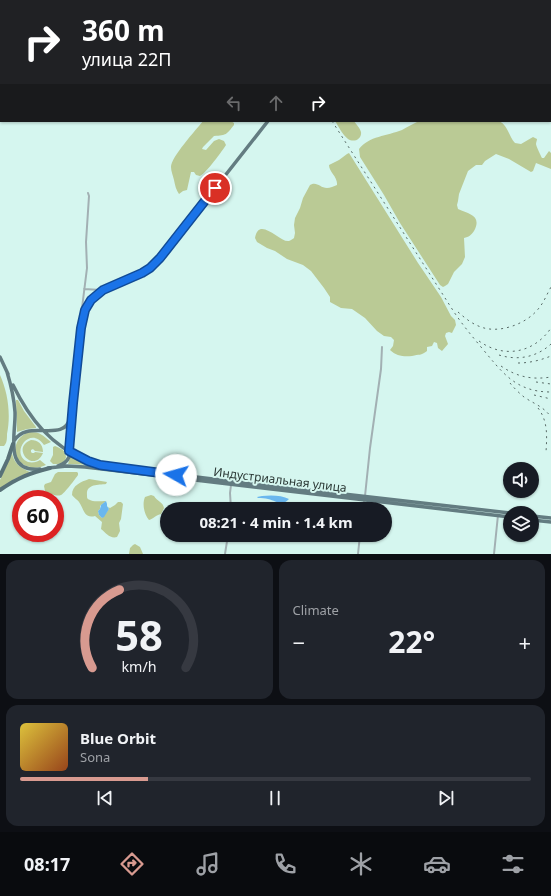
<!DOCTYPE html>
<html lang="en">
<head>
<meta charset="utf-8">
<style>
  body { margin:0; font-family:"Noto Sans",sans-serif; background:#20242c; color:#f1f3f6; height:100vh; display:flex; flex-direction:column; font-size:15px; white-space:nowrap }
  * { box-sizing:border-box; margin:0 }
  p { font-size:13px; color:#9ea1a6 }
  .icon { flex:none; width:22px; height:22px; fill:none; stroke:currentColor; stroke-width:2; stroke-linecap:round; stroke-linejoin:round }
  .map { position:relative; height:554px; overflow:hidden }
  .drawer { display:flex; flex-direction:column; gap:6px; padding:6px; background:#0d0f14; flex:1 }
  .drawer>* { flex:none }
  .hud { position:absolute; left:0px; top:0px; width:551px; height:122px; box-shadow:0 1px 3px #0004; background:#202124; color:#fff; overflow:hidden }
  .controls { position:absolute; left:503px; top:462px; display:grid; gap:8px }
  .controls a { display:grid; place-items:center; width:36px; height:36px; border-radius:50%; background:#171b24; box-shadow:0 1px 3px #0004; font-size:20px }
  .speed { position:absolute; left:12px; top:490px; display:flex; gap:8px; font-size:20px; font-weight:700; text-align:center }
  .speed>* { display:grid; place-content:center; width:52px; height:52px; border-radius:50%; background:#171b24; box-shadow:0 1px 3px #0004; line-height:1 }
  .speed .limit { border:6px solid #d22; background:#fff; color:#111 }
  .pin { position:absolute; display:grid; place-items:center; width:34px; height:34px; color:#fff; margin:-17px; border:2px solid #fff; border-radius:50%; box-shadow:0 1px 4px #0007 }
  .me { position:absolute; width:44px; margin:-22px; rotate:277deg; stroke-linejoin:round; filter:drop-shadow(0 0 3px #0008) }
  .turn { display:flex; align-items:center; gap:14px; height:84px; padding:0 16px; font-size:18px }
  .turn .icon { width:52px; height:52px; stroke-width:2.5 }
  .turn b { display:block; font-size:28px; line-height:34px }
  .lanes { display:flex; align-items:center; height:38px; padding:0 16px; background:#0003; justify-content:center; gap:20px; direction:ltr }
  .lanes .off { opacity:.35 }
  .big { font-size:30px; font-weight:700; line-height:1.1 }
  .drawer .card { flex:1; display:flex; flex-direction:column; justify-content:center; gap:6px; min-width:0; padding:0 14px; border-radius:12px; background:#20242c }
  .drawer .dial { align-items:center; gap:0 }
  .dial svg { height:104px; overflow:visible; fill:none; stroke:#363941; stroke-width:7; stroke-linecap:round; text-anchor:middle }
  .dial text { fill:#f1f3f6; stroke:none }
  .song { display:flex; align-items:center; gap:12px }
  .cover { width:48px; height:48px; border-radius:6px; background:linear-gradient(135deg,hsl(50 70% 55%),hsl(20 70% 35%)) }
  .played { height:4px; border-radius:2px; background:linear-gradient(90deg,#d89a90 25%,#363941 25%) }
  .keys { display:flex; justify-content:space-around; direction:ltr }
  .heat { display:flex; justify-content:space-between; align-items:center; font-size:22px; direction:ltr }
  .drawer .tiles { flex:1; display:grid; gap:6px; grid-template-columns:1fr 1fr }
  .card:last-child { grid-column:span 2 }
  .trip { position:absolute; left:160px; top:502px; width:232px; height:40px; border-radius:20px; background:#171b24; box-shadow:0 1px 3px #0004; font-weight:700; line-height:40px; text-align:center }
  .tab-bar { display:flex; height:64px; justify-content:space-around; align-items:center; background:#090b0e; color:#9ea1a6 }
  .tab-bar .icon { width:28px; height:28px }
  .tab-bar .current { color:#d89a90 }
  .tab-bar b { font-size:18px; color:#f1f3f6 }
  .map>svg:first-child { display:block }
</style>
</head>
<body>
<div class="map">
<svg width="551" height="554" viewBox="0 0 551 554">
  <rect width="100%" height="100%" fill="#d5f6ef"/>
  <path fill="#baca95" d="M203 121H231L234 123V125C226 135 227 135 214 136L203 147 202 149 206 150 214 141 219 139 224 141 226 145 224 148C219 155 206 173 200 176L196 175 194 172H191L187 190 183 191 179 194C176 190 175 185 174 180 173 176 171 171 171 167 171 157 196 130 203 121Z
    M335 121H354C356 124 360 128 361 132 362 139 354 143 348 139 342 134 339 127 335 121Z
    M419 121H499C508 125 509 137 515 143L521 144 533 137 537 139C537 141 536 142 536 144 536 146 541 156 542 158H544L549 151 551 153V169L536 163 533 171 531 172 509 159 496 154 485 161 482 165H476L468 171 459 194 458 201 457 205 458 209C470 214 482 216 474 231 471 235 469 237 464 238L465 257 462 264 454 272 448 284 445 286 443 287 440 285 400 223 384 195 360 157 359 149C369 136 387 136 402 130 407 127 413 124 419 121Z
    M349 153 418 263 441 297 451 316 455 320 456 325 452 333 449 332 446 333 445 336 448 344 442 351 438 348 437 343 434 342 432 346 427 347V351C421 356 419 354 412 356 404 357 396 356 390 350L393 346 394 340 391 337 384 336 377 331 365 318 352 309 341 308 330 302V297L324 288 311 271 303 265 287 259 275 251 267 248 257 242 255 238C259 215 280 243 289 241 290 241 294 238 294 238L295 233 294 225 295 218 300 208 303 198 310 185C317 181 320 188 327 188 330 188 334 186 337 185 338 177 329 172 329 165L339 160 347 154Z
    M0 375C8 393 11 414 7 434 7 439 7 443 4 446H0Z
    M16 400H18L24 411 36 427V428L27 429 17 432Z
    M29 432C41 432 42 435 51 442L44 445C30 424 9 454 28 462 33 463 37 462 40 460L46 465C41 467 36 469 30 467 11 463 10 439 29 432Z
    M31 440C38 440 43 444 43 452L35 451 33 449 31 450V452L32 453H34L35 452 43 453C34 474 10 448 31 440Z
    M55 446C58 447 62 449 64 451 65 453 66 455 66 457 65 464 58 464 53 464L50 461 53 455V447Z
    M12 453C14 464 21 468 30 472L14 479 0 489V480Z
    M71 455 91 464 92 465 68 464Z
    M58 472H77L78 473V475C76 478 64 494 61 495 56 497 49 493 45 491L44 486 45 484 51 482 55 474Z
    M89 479 107 482 106 484C98 485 86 484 87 495 87 498 87 499 90 500 92 502 102 501 106 501L100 506V509L98 511 99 515 102 518 109 509 108 507 110 508 115 505 118 502H121L123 504 121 519 119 523 120 531 117 537C110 539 106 533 101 529L102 522 95 516C84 519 84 509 79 502 78 500 74 498 72 495 72 485 81 482 89 479Z
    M151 495 154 496C157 501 163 502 164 508L161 514C156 515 153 519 149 520 144 514 142 504 145 497Z
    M135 544 140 547 143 554H129L130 548 133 545Z"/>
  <path fill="#6ab7ee" d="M262 496C270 495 282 495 289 499 281 507 277 501 268 499 265 498 262 498 258 498L257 497Z
    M106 501 107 504V506L109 509 104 517 102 518 99 515 98 511 100 509 101 505Z"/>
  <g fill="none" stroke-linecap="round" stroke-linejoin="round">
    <path stroke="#a2b0b3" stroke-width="2" d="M116 1 119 0
      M502 1 504 0
      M0 44H1
      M84 289 101 290
      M81 316 87 268 86 242 89 196 88 193
      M231 485 230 493 231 509
      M365 496 370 448 381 369 382 347
      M363 509 364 501
      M225 554 228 535
      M358 554 360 535
      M494 554 498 515"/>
    <path stroke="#7e9296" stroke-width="3" d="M473 0 474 1
      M550 66H551"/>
    <path stroke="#637c81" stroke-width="3.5" d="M363 1 364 0
      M0 357 8 374
      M7 372C11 385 14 398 15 412 16 434 3 473 40 469
      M13 385C30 420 51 445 87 461 103 467 121 468 138 470 163 473 188 476 213 479 312 490 411 501 510 513
      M14 441C27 418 64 444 70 418
      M58 466C64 464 67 462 69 457L73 403 79 340 82 317 85 310 91 300 103 290 142 273 150 268 158 261 268 121
      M48 468 67 466 85 467 510 517
      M532 516 551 518
      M532 520 551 522"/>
    <path stroke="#587278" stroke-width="4" d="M0 476 8 459 13 444
      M0 490C17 478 30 473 50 468"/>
    <path stroke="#586b67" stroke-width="1" stroke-dasharray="2 4" stroke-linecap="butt" d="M257 0V1
      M82 1 84 0
      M0 36H1
      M332 121 454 312C462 324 471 335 481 347 502 372 515 392 551 392
      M458 312C465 318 472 324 481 327 499 334 527 324 539 308 544 302 547 294 551 287
      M479 341C504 359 534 353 551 328
      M499 355C518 361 537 357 551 344
      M518 363C530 363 541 360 551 356
      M501 366C517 377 532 380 551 377
      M536 382 551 384
      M510 383C514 388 519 393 524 397 534 404 543 406 551 417
      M534 395 551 399
      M538 408C548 421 547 436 546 452"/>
  </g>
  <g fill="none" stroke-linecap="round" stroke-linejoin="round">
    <defs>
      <path id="route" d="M176 475 100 465 88 461 69 451 73 403 81 328 85 310 91 300 103 290 142 273 150 268 160 258 215 188"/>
    </defs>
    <use href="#route" stroke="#114b97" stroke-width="10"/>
    <use href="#route" stroke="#1a73e8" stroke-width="7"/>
  </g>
  <g text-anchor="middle" stroke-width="4" stroke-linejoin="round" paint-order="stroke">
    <g font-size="12" fill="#2c3936" stroke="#d5f6ef">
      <text transform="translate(280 480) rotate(7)" y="4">Индустриальная улица</text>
    </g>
  </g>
</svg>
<div class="controls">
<a><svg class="icon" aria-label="sound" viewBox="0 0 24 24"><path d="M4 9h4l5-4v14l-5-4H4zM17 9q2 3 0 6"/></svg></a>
<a><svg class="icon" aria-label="layers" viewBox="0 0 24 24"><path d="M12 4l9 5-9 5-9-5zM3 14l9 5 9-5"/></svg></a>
</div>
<div class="speed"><div class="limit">60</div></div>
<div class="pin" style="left:215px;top:188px;background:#d93025"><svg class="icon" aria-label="arrive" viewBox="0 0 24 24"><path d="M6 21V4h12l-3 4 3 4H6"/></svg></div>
<svg class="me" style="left:176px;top:475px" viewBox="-20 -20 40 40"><circle r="19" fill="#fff"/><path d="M0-13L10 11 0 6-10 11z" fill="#1a73e8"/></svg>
<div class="trip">08:21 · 4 min · 1.4 km</div>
<div class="hud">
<div class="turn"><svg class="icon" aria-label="right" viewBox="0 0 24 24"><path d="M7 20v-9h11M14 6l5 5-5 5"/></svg><div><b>360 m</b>улица 22П</div></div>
<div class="lanes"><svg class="icon off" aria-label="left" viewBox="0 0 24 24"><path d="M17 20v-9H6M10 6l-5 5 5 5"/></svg><svg class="icon off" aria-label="ahead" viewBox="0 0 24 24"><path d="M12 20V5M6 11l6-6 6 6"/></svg><svg class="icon" aria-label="right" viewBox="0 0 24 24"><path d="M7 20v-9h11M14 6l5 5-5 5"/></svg></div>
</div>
</div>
<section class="drawer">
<div class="tiles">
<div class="card dial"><svg viewBox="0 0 100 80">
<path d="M14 69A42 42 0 1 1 86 69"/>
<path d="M14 69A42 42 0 0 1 35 9" stroke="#d89a90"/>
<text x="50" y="56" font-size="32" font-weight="700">58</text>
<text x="50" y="72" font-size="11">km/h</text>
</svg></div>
<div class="card"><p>Climate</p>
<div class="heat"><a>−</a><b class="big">22°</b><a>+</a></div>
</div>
<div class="card">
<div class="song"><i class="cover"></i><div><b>Blue Orbit</b><p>Sona</p></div></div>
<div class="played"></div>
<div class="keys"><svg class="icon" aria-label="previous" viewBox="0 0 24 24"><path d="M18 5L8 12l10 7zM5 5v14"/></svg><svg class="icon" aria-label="pause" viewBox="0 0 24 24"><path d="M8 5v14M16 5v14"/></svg><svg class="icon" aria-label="next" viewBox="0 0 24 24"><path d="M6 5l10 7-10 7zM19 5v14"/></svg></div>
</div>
</div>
</section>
<nav class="tab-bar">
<b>08:17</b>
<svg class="icon current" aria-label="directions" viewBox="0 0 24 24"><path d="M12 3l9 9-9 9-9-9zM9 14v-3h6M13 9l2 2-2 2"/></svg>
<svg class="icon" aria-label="music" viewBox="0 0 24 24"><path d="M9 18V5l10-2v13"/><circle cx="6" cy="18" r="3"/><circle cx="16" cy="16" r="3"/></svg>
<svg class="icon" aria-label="phone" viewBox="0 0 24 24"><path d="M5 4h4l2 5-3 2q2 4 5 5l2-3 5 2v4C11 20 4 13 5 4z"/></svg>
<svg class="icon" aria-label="climate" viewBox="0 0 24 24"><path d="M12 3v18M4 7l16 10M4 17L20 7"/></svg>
<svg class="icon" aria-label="car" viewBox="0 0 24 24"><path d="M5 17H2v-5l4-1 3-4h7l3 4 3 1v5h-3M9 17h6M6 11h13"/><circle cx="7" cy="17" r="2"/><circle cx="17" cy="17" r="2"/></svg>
<svg class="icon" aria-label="filters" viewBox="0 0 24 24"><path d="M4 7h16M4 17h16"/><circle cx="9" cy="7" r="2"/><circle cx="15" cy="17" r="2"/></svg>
</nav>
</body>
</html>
